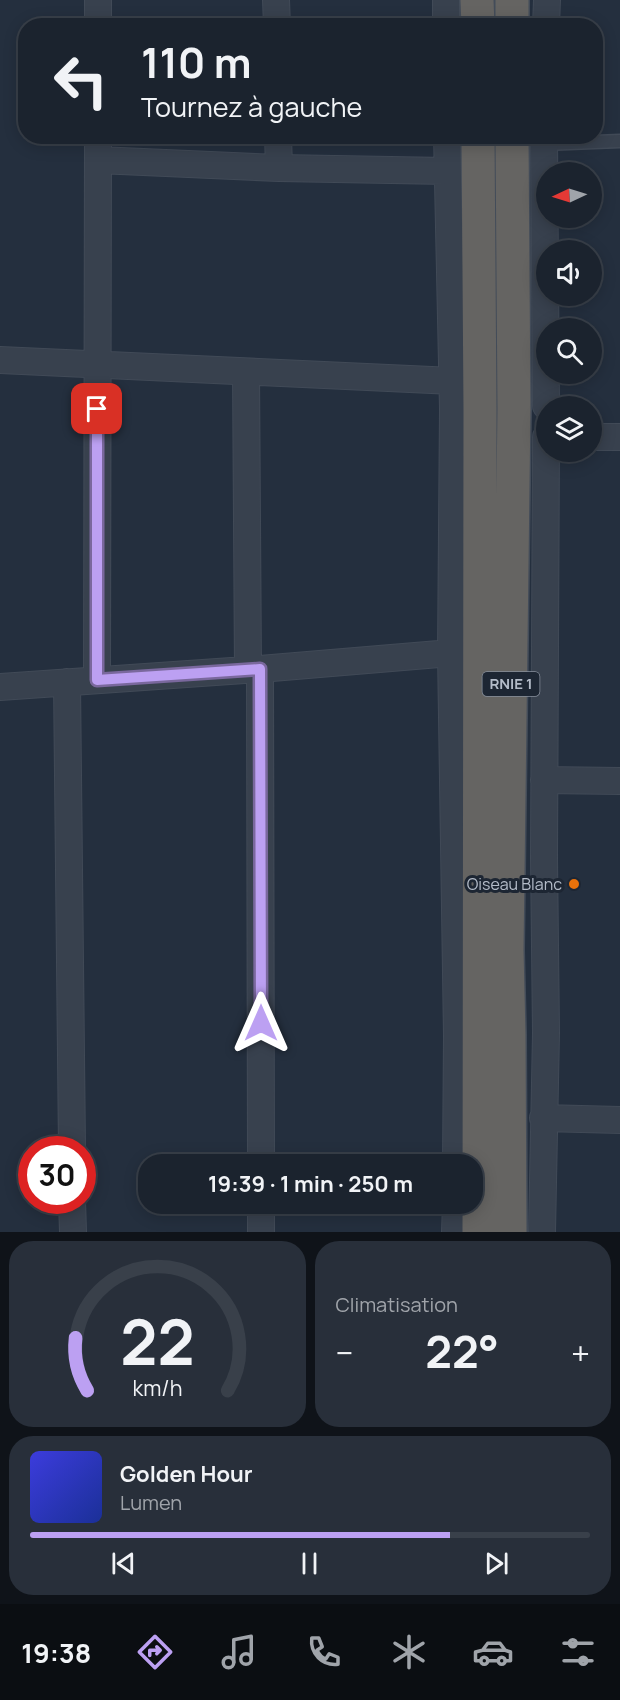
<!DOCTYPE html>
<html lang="fr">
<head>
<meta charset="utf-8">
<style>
  body { margin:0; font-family:Manrope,sans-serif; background:#282f3a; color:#f1f3f6; height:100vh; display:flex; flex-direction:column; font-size:22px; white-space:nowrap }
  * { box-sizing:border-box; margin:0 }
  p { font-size:20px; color:#a0a4aa }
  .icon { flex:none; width:33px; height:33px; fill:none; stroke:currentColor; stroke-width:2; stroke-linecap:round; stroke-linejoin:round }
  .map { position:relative; height:1232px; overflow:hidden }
  .drawer { display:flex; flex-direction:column; gap:9px; padding:9px; background:#0f1319; flex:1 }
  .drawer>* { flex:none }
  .hud { position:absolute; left:18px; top:18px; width:585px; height:126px; border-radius:24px; box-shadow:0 3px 15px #0003,0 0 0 2px #39404a; background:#1b232e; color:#f1f3f6; overflow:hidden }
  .needle { width:39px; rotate:266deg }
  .fabs { position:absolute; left:536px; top:162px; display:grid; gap:12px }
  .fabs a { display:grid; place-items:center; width:66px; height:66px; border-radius:50%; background:#1b232e; box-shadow:0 3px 15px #0003,0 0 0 2px #39404a; font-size:30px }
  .speed { position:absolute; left:18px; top:1136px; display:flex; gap:12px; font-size:30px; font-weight:700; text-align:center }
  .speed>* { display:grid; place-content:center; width:78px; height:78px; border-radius:50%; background:#1b232e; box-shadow:0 3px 15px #0003,0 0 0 2px #39404a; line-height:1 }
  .speed .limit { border:9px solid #d22; background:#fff; color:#111 }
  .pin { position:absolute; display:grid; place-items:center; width:51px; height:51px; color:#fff; margin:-26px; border-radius:12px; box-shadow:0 3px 9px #0006 }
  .me { position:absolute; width:66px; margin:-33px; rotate:0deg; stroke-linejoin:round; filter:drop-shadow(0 0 4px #0008) }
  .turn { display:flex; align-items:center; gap:21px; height:126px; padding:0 24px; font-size:27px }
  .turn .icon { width:78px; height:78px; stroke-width:2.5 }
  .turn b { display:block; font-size:42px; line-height:51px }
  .big { font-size:45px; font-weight:700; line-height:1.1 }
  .drawer .tile { flex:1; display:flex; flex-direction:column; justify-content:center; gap:9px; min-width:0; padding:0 21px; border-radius:24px; background:#282f3a }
  .drawer .dial { align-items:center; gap:0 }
  .dial svg { height:156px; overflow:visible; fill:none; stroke:#39404a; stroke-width:7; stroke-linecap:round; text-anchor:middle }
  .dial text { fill:#f1f3f6; stroke:none }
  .song { display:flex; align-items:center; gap:18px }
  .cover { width:72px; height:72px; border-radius:9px; background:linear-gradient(135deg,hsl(240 70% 55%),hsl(230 70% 35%)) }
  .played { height:6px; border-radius:3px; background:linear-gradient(90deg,#bca0f2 75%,#39404a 75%) }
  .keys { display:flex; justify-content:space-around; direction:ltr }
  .heat { display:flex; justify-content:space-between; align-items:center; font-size:33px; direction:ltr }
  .drawer .tiles { flex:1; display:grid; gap:9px; grid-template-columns:1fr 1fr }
  .tile:last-child { grid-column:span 2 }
  .trip { position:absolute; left:138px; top:1154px; width:345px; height:60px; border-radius:24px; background:#1b232e; box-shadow:0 3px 15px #0003,0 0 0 2px #39404a; font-weight:700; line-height:60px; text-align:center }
  .tab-bar { display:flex; height:96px; justify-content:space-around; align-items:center; background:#0b0e12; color:#a0a4aa }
  .tab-bar .icon { width:42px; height:42px }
  .tab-bar .selected { color:#bca0f2 }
  .tab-bar b { font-size:27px; color:#f1f3f6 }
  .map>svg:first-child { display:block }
</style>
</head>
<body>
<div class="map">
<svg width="620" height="1232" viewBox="0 0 620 1232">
  <rect width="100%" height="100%" fill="#242f3e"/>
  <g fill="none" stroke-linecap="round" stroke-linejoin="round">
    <defs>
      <path id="service" d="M544 144 620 141"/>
      <path id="minor" d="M276 0 277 26
        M446 0V26
        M98 26V0
        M546 26 547 0
        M278 136 279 168
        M447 136 453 409 451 653 457 1036 456 1164
        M544 136 546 406
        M98 160 279 168 447 171
        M0 360 453 381
        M246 372 248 670
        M591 437H620
        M260 669 261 1164
        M97 680 98 136
        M67 682 72 1149
        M0 687 260 669 451 653
        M544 780 620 781
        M543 1118 620 1120
        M72 1200 73 1232
        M261 1203V1232
        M455 1232 456 1203
        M542 1232 546 1033 544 858 546 437"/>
      <path id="trunk" d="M477 0 478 26
        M512 0V26
        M478 136 480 409 479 1232
        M510 1232 509 1034 507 950 514 409 512 136"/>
    </defs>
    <use href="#service" stroke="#414a57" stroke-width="15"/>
    <use href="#minor" stroke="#414a57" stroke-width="28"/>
    <use href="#trunk" stroke="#434c59" stroke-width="36"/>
    <use href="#service" stroke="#38414e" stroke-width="12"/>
    <use href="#minor" stroke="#38414e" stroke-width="26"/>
    <use href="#trunk" stroke="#656462" stroke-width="33"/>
  </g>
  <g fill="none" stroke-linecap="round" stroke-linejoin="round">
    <defs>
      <path id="route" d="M97 409V680L260 669 261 1023"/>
    </defs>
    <use href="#route" stroke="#7a689d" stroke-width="15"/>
    <use href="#route" stroke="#bca0f2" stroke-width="10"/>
  </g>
  <circle fill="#e8710a" stroke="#1d2633" stroke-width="2" cx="574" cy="884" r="6"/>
  <g text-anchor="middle" stroke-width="6" stroke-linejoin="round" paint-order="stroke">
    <rect fill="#1d2633" stroke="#878f9c" stroke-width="1.5" x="482.5" y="672" width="57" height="24" rx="4.5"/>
    <g font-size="15" font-weight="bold" fill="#b4bcc9">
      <text x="511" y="689">RNIE 1</text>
    </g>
    <g font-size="16" fill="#b4bcc9" stroke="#1d2633" text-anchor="end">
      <text x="562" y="890">Oiseau Blanc</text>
    </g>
  </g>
</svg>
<div class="fabs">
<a><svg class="needle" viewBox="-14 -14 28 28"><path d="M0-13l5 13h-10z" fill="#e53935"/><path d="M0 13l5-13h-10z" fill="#a0a4aa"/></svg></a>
<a><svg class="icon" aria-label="sound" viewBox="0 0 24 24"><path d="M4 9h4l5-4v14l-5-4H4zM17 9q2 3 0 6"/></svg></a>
<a><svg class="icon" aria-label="search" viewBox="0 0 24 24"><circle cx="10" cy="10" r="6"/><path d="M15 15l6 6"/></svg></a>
<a><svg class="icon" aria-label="layers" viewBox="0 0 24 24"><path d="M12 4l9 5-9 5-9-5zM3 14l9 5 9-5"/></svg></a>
</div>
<div class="speed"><div class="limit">30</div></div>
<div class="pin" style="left:97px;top:409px;background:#d93025"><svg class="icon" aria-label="arrive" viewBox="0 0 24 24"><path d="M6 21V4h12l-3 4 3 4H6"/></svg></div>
<svg class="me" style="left:261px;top:1023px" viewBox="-20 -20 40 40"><path d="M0-17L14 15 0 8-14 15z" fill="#bca0f2" stroke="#fff" stroke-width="4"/></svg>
<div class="trip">19:39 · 1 min · 250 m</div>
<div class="hud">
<div class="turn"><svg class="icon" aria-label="left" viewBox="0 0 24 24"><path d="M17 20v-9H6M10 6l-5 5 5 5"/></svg><div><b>110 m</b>Tournez à gauche</div></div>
</div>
</div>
<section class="drawer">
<div class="tiles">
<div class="tile dial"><svg viewBox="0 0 100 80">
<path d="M14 69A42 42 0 1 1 86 69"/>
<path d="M14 69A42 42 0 0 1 8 42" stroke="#bca0f2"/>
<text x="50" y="56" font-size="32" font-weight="700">22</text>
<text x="50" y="72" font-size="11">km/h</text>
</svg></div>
<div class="tile"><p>Climatisation</p>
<div class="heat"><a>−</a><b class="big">22°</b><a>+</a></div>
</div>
<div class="tile">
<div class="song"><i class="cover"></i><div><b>Golden Hour</b><p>Lumen</p></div></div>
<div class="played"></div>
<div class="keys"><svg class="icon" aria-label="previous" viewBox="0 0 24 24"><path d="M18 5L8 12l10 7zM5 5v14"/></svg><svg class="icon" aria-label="pause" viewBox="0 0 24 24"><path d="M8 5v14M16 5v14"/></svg><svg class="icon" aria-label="next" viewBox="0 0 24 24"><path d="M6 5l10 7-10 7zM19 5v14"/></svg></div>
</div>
</div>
</section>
<nav class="tab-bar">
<b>19:38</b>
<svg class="icon selected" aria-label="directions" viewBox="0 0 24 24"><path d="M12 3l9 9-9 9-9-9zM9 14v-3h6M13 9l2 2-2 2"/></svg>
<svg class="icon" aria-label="music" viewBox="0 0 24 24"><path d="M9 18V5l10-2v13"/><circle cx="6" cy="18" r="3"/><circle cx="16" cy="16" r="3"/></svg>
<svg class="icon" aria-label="phone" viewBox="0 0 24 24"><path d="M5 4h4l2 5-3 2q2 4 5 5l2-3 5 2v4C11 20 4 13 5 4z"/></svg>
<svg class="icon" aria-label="climate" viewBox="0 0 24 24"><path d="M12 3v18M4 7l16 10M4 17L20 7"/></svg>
<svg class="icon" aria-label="car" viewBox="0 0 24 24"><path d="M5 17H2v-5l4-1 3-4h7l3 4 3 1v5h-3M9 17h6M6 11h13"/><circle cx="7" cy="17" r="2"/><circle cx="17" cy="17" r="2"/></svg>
<svg class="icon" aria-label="filters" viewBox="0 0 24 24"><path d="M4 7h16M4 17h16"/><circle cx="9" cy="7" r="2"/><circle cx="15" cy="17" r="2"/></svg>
</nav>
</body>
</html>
